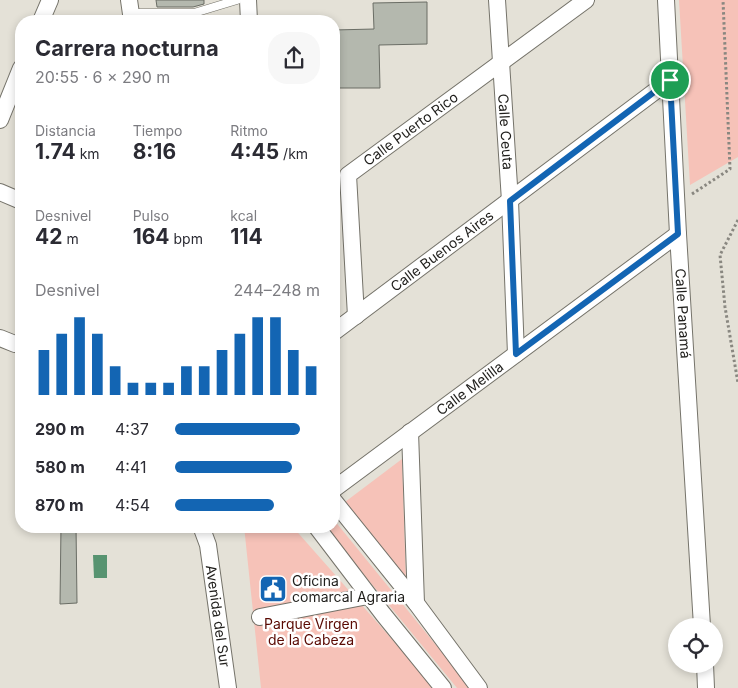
<!DOCTYPE html>
<html lang="es">
<meta charset="utf-8">
<style>
:root{--surface:#fff;--page:#f7f7f7;--text:#2b2b33;--muted:#7c7c81;--accent:#1365b3}
body{margin:0;font-family:Inter,sans-serif;background:var(--page);color:var(--text);height:100vh;display:flex;flex-direction:column;font-size:19px;white-space:nowrap}
*{box-sizing:border-box;margin:0}
p{font-size:16px;color:var(--muted)}
.icon{flex:none;width:28px;height:28px;fill:none;stroke:currentColor;stroke-width:2;stroke-linecap:round;stroke-linejoin:round}
.map{position:relative;flex:1;overflow:hidden}
.side{position:absolute;left:15px;top:15px;width:325px;height:518px;display:flex;flex-direction:column;background:var(--surface);border-radius:20px;box-shadow:0 2px 8px #0003}
.side>*{flex:none}
.buttons{position:absolute;left:668px;top:618px;display:grid;gap:10px}
.buttons a{display:grid;place-items:center;width:55px;height:55px;border-radius:50%;background:var(--surface);box-shadow:0 2px 8px #0003;font-size:25px}
.pin{position:absolute;display:grid;place-items:center;width:42px;height:42px;color:#fff;margin:-21px;border:2px solid #fff;border-radius:50%;box-shadow:0 1px 5px #0007}
.round{display:grid;place-items:center;flex:none;width:52px;height:52px;border-radius:20px;background:var(--page)}
.overview{display:flex;align-items:center;justify-content:space-between;height:85px;padding:0 20px}
h1{font-size:22px;font-weight:700;line-height:38px}
.stats{display:grid;grid-template-columns:repeat(3,1fr);gap:8px;height:85px;padding:5px 20px}
.stats div{display:grid;align-content:center}
.stats b{font-size:21px;font-weight:700}
.stats small{font-size:14px;font-weight:400}
.stats p{font-size:14px}
.chart{height:140px;padding:10px 20px}
.chart p{display:flex;justify-content:space-between}
.chart svg{width:100%;height:90px;margin-top:5px;stroke:var(--accent);stroke-width:6}
ul{padding:0 20px;list-style:none;font-size:16px}
li{display:grid;grid-template-columns:80px 60px 1fr;align-items:center;height:38px}
li i{height:12px;border-radius:6px;background:var(--accent)}
.map>svg:first-child{display:block}
.green{fill:#f6c2b8}
.water{fill:#579370}
.building{fill:#b4b8ae;stroke:#6a6d65}
.lines{fill:none;stroke-linecap:round;stroke-linejoin:round}
.lane-casing{stroke:#75736a;stroke-width:9}
.street-casing{stroke:#75736a;stroke-width:18}
.path{stroke:#898780;stroke-width:3;stroke-dasharray:2.5 2.5;stroke-linecap:butt}
.lane{stroke:#fff;stroke-width:8}
.street{stroke:#fff;stroke-width:16}
.route-casing{stroke:#fff;stroke-width:10}
.route{stroke:#1365b3;stroke-width:6}
.labels{text-anchor:middle;stroke-width:5;stroke-linejoin:round;paint-order:stroke}
.street-label{font-size:14px;fill:#1f1e1b;stroke:#fff}
.poi-label{font-size:14px;fill:#1f1e1b;stroke:#fff;text-anchor:start}
.park-label{font-size:14px;fill:#5a0a03;stroke:#fff}
</style>
<div class="map">
<svg width="738" height="688" viewBox="0 0 738 688">
<rect width="100%" height="100%" fill="#e4e1d7"/>
<path class="green" d="M679 0H738V157L690 185Z
M402 459 406 581 345 502Z
M334 520 471 688H457L324 526H334Z
M244 526H292L435 688H261Z"/>
<path class="water" d="M93 555H107V578H94Z"/>
<path class="building" d="M156 0H204V4L193 7H157Z
M427 2V44L379 45 380 88H334V30L374 29 373 3Z
M61 526H76L77 603 60 604Z"/>
<g class="lines">
<g class="lane-casing">
<path id="lane" d="M131 13H194
M195 21 194 13 237 0"/>
</g>
<g class="street-casing">
<g id="street">
<path d="M129 0 132 21"/>
<path d="M248 0 249 21"/>
<path id="s1" d="M497 0 510 201 516 354"/>
<path id="s2" d="M666 0 678 234 702 626"/>
<path d="M41 21 50 0"/>
<path d="M0 120 21 68"/>
<path d="M0 192 21 201"/>
<path id="s3" d="M356 316 348 175 586 0"/>
<path id="s4" d="M334 332 670 80"/>
<path d="M0 338 15 344"/>
<path d="M410 432 416 603"/>
<path id="s5" d="M334 489 678 234"/>
<path d="M334 501 416 603 479 688"/>
<path id="s6" d="M201 526 208 545 228 688"/>
<path d="M316 526 383 614 443 688"/>
<path d="M260 617 368 596"/>
<path d="M705 664 706 688"/>
</g>
</g>
<path class="path" d="M692 194 730 169 723 0
M738 220 720 255 725 307 738 383"/>
<use href="#lane" class="lane"/>
<use href="#street" class="street"/>
</g>
<g class="lines">
<g class="route-casing">
<path id="route" d="M670 80 678 234 516 354 510 201Z"/>
</g>
<use href="#route" class="route"/>
</g>
<defs>
<g id="civic-square" transform="scale(1.4375)"><rect x="-9" y="-9" width="18" height="18" rx="4" fill="#1365b3" stroke="#fff"/><path d="M-.6-6.5H3V-4.5H.6V-3L4-1V1h2V6H-6V1h2V-1L-.6-3ZM-1.2 2.5V6h2.4V2.5Z" fill="#fff"/></g>
</defs>
<g fill-rule="evenodd">
<use href="#civic-square" x="273" y="589"/>
</g>
<g class="labels">
<g class="street-label">
<text dy="5" stroke="none"><textPath href="#s3" startOffset="219">Calle Puerto Rico</textPath></text>
<text dy="5" stroke="none"><textPath href="#s1" startOffset="132">Calle Ceuta</textPath></text>
<text dy="5" stroke="none"><textPath href="#s4" startOffset="135">Calle Buenos Aires</textPath></text>
<text dy="5" stroke="none"><textPath href="#s2" startOffset="314">Calle Panamá</textPath></text>
<text dy="5" stroke="none"><textPath href="#s5" startOffset="169">Calle Melilla</textPath></text>
<text dy="5" stroke="none"><textPath href="#s6" startOffset="92">Avenida del Sur</textPath></text>
</g>
<g class="poi-label">
<text x="292" y="586">Oficina<tspan x="292" dy="16">comarcal Agraria</tspan></text>
</g>
<g class="park-label">
<text x="311" y="629">Parque Virgen<tspan x="311" dy="16">de la Cabeza</tspan></text>
</g>
</g>
</svg>
<div class="buttons">
<a><svg class="icon" aria-label="locate" viewBox="0 0 24 24"><circle cx="12" cy="12" r="6"/><path d="M12 2v4M12 18v4M2 12h4M18 12h4"/></svg></a>
</div>
<div class="pin" style="left:670px;top:80px;background:#1e9e55"><svg class="icon" aria-label="arrive" viewBox="0 0 24 24"><path d="M6 21V4h12l-3 4 3 4H6"/></svg></div>
<section class="side">
<div class="overview"><div><h1>Carrera nocturna</h1><p>20:55 · 6 × 290 m</p></div><a class="round"><svg class="icon" aria-label="share" viewBox="0 0 24 24"><path d="M12 15V3M7 8l5-5 5 5M5 13v7h14v-7"/></svg></a></div>
<div class="stats">
<div><p>Distancia</p><b>1.74<small> km</small></b></div>
<div><p>Tiempo</p><b>8:16</b></div>
<div><p>Ritmo</p><b>4:45<small> /km</small></b></div>
</div>
<div class="stats">
<div><p>Desnivel</p><b>42<small> m</small></b></div>
<div><p>Pulso</p><b>164<small> bpm</small></b></div>
<div><p>kcal</p><b>114</b></div>
</div>
<div class="chart"><p><span>Desnivel</span>244–248 m</p>
<svg viewBox="0 0 160 44" preserveAspectRatio="none"><path d="M5 44V22M15 44V14M25 44V6M35 44V14M45 44V30M55 44V38M65 44V38M75 44V38M85 44V30M95 44V30M105 44V22M115 44V14M125 44V6M135 44V6M145 44V22M155 44V30"/></svg>
</div>
<ul>
<li><b>290 m</b>4:37<i style="width:86%"></i></li>
<li><b>580 m</b>4:41<i style="width:81%"></i></li>
<li><b>870 m</b>4:54<i style="width:68%"></i></li>
</ul>
</section>
</div>
